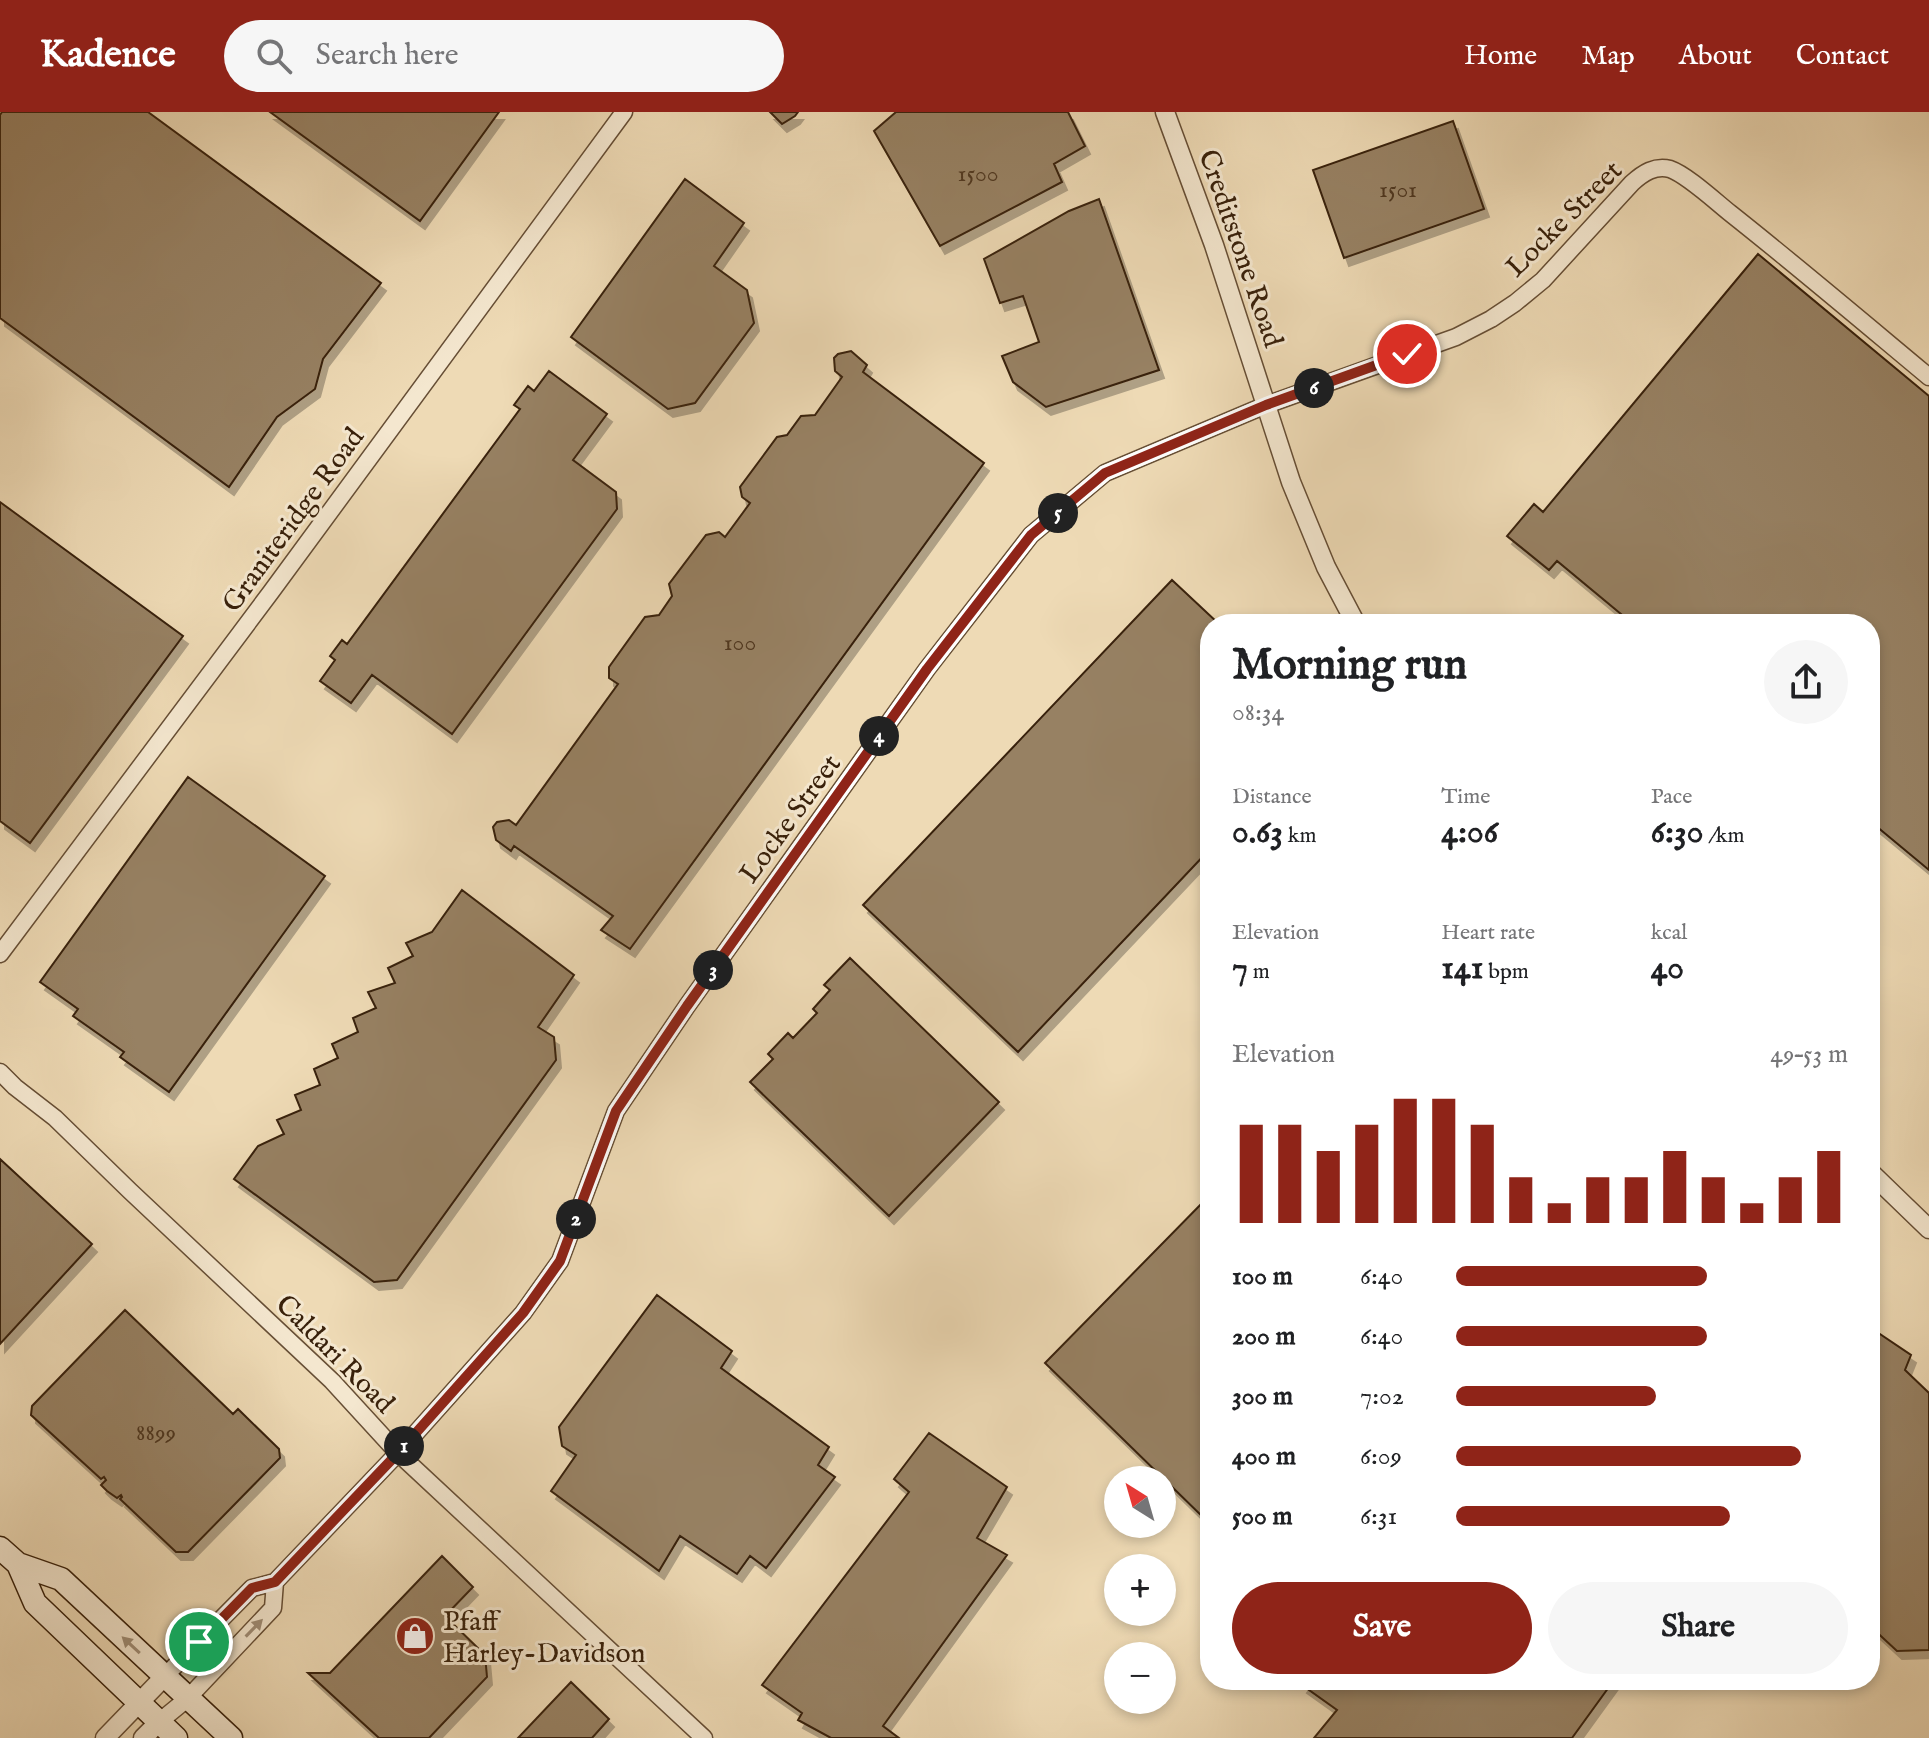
<!DOCTYPE html>
<meta charset="utf-8">
<style>
:root{--surface:#fff;--page:#f6f6f6;--text:#202124;--muted:#757577;--accent:#8f2418}
body{margin:0;font-family:"IM FELL English",serif;background:var(--page);color:var(--text);height:100vh;display:flex;flex-direction:column;font-size:30px;white-space:nowrap}
*{box-sizing:border-box;margin:0}
p{font-size:26px;color:var(--muted)}
.icon{flex:none;width:44px;height:44px;fill:none;stroke:currentColor;stroke-width:2;stroke-linecap:round;stroke-linejoin:round}
.map{position:relative;flex:1;overflow:hidden}
.side{position:absolute;left:1200px;top:502px;width:680px;height:1076px;display:flex;flex-direction:column;background:var(--surface);border-radius:32px;box-shadow:0 4px 12px #0003}
.side>*{flex:none}
.needle{width:52px;rotate:323deg}
.buttons{position:absolute;left:1104px;top:1354px;display:grid;gap:16px}
.buttons a{display:grid;place-items:center;width:72px;height:72px;border-radius:50%;background:var(--surface);box-shadow:0 4px 12px #0003;font-size:40px}
.pin{position:absolute;display:grid;place-items:center;width:68px;height:68px;color:#fff;margin:-34px;border:4px solid #fff;border-radius:50%;box-shadow:0 2px 8px #0007}
.km{position:absolute;width:40px;height:40px;margin:-20px;border-radius:50%;background:#222;color:#fff;font-size:22px;line-height:40px;text-align:center}
.round{display:grid;place-items:center;flex:none;width:84px;height:84px;border-radius:42px;background:var(--page)}
.summary{display:flex;align-items:center;justify-content:space-between;height:136px;padding:0 32px}
h1{font-size:44px;font-weight:800;line-height:60px}
.metrics{display:grid;grid-template-columns:repeat(3,1fr);gap:12px;height:136px;padding:8px 32px}
.metrics div{display:grid;align-content:center}
.metrics b{font-size:34px;font-weight:800}
.metrics small{font-size:22px;font-weight:400}
.metrics p{font-size:22px}
.chart{height:224px;padding:16px 32px}
.chart p{display:flex;justify-content:space-between}
.chart svg{width:100%;height:144px;margin-top:8px;stroke:var(--accent);stroke-width:6}
.cta{display:flex;gap:16px;margin-top:auto;padding:16px 32px}
.cta a{flex:1;height:92px;border-radius:48px;background:var(--accent);color:#fff;font-size:32px;font-weight:800;line-height:92px;text-align:center}
.cta a+a{background:var(--page);color:var(--text)}
ul{padding:0 32px;list-style:none;font-size:26px}
li{display:grid;grid-template-columns:128px 96px 1fr;align-items:center;height:60px}
li i{height:20px;border-radius:10px;background:var(--accent)}
header{display:flex;align-items:center;gap:48px;box-sizing:border-box;height:112px;padding:0 40px;background:var(--accent);color:#fff}
header strong{font-size:38px}
nav{display:flex;gap:44px;margin-inline-start:auto;font-size:28px}
.search{width:560px;height:72px;background:var(--page);display:flex;align-items:center;gap:20px;box-sizing:border-box;padding:0 28px;border-radius:44px;color:var(--muted);font-size:30px}
.map>svg:first-child{display:block}
.building{fill:#978163;stroke:#38200a;stroke-width:2;filter:url(#shadow)}
.lines{fill:none;stroke-linecap:round;stroke-linejoin:round}
.minor-casing{stroke:#664e35;stroke-width:19}
.tertiary-casing{stroke:#664e35;stroke-width:21}
.secondary-casing{stroke:#38200a;stroke-width:25}
.minor{stroke:#f4e7cf;stroke-width:16}
.tertiary{stroke:#f4e7cf;stroke-width:18}
.secondary{stroke:#f4e7cf;stroke-width:22}
.oneway{fill:#9f8d76}
.route-casing{stroke:#fff;stroke-width:16}
.route{stroke:#8f2418;stroke-width:10}
.labels{text-anchor:middle;stroke-width:6;stroke-linejoin:round;paint-order:stroke}
.number-label{font-size:24px;fill:#503820}
.street-label{font-size:28px;fill:#38200a;stroke:#f4e7cf}
.poi-label{font-size:28px;fill:#38200a;stroke:#f4e7cf;text-anchor:start}
</style>
<header>
<strong>Kadence</strong>
<div class="search"><svg class="icon" aria-label="search" viewBox="0 0 24 24"><circle cx="10" cy="10" r="6"/><path d="M15 15l6 6"/></svg>Search here</div>
<nav><a>Home</a><a>Map</a><a>About</a><a>Contact</a></nav>
</header>
<div class="map">
<svg width="1929" height="1626" viewBox="0 0 1929 1626">
<defs>
<filter id="shadow"><feDropShadow dx="5" dy="8" stdDeviation="0" flood-color="#0004"/></filter>
</defs>
<rect width="100%" height="100%" fill="#eedab5"/>
<filter id="stains"><feTurbulence type="fractalNoise" baseFrequency=".0025" numOctaves="4"/><feColorMatrix values="0 0 0 0 .2 0 0 0 0 .09 0 0 0 0 .02 0 0 0 .5 -.17"/></filter>
<radialGradient id="worn" r=".72"><stop offset=".6" stop-color="#630" stop-opacity="0"/><stop offset="1" stop-color="#630" stop-opacity=".3"/></radialGradient>
<path class="building" d="M2 0H148L381 171 323 247 315 277 277 305 229 375 0 206V3Z
M270 0H499L420 109Z
M770 0H798L795 4 782 12Z
M896 0H1068L1085 34 1054 52 1062 70 940 134 874 19Z
M1453 9 1484 97 1344 146 1313 58Z
M685 67 744 111 714 154 747 178 754 211 695 291 668 297 571 225Z
M1099 87 1159 258 1046 295 1013 270 1002 244 1039 230 1023 184 1000 191 984 147 1069 99Z
M1758 142 1929 284V758L1870 709V512H1633L1557 449 1549 458 1507 424 1534 392 1543 400Z
M851 239 867 253 863 260 984 351 630 837 601 818 613 804 514 734 511 739 496 728 493 715 497 710 509 708 516 713 618 572 609 566V555L645 505 659 503 672 484 669 472 706 423 719 420 725 425 750 391 742 385 740 375 777 325 787 323 801 304 815 303 842 265 835 259 834 246 838 242Z
M549 259 607 302 573 348 616 380 617 397 452 622 372 563 351 591 320 569 335 548 330 544 342 528 347 532 520 297 514 293 528 274 534 279Z
M0 390 183 524 30 731 0 709Z
M1172 468 1219 512H1210V737L1018 940 863 793Z
M188 665 325 764 169 980 120 945 124 940 73 904 78 897 40 870Z
M462 778 574 863 538 915 554 925 556 948 397 1168 374 1170 234 1067 258 1034 284 1022 277 1008 301 998 295 983 320 973 314 957 338 946 332 932 358 920 353 906 376 896 368 880 395 871 388 856 413 844 406 831 432 820Z
M850 846 999 990 889 1104 750 970 773 947 768 942 788 921 793 926 817 901 813 897 830 878 824 873Z
M0 1047 92 1132 0 1232Z
M1210 1083V1412L1045 1251Z
M657 1183 732 1239 721 1256 829 1335 818 1353 835 1365 766 1456 750 1444 737 1462 680 1424 659 1459 551 1379 576 1343 562 1334 559 1315Z
M125 1198 233 1302 238 1297 279 1337 280 1346 188 1440H176L120 1387 122 1385 121 1383 117 1386 107 1379 101 1373 106 1368 104 1365 101 1367 31 1303 32 1294Z
M1870 1203 1871 1216 1911 1243 1905 1258 1929 1281V1538L1897 1539 1870 1514Z
M929 1321 1007 1375 977 1426 1007 1443 883 1614 899 1626H831L798 1608 802 1601 762 1573 909 1380 894 1367Z
M442 1444 473 1475 445 1504 485 1543 487 1565 429 1626H379L308 1561H330Z
M1306 1568H1614L1572 1626H1314L1337 1598 1302 1573Z
M571 1570 609 1607 592 1626H518Z"/>
<g class="lines">
<g class="minor-casing">
<path id="minor" d="M0 842 271 480 624 0
M0 960 15 975 55 1006 130 1079 332 1269 398 1341 704 1626
M164 1565 252 1476 275 1470 398 1341 523 1201 560 1149 616 999 687 894 927 557 1031 423 1105 361 1266 293 1456 225 1491 207 1515 191 1543 168 1632 71C1643 61 1655 53 1670 57 1687 63 1715 89 1730 101 1797 154 1863 210 1929 265
M159 1610 187 1587 273 1496 275 1470"/>
</g>
<g class="tertiary-casing">
<path id="tertiary" d="M1165 0 1214 133 1291 370 1326 455 1356 512
M1870 1060 1929 1117
M105 1626 164 1565
M143 1626 159 1610"/>
</g>
<g class="secondary-casing">
<path id="secondary" d="M0 1436 18 1452 35 1491 176 1626
M18 1452 61 1467 231 1626"/>
</g>
<use href="#minor" class="minor"/>
<use href="#tertiary" class="tertiary"/>
<use href="#secondary" class="secondary"/>
</g>
<defs><path id="oneway-solid" d="M-6-.8H1V-3.2L6.5 0L1 3.2V.8H-6Z" transform="scale(2)"/></defs>
<g class="oneway">
<use href="#oneway-solid" transform="translate(254 1516) rotate(-46)"/>
<use href="#oneway-solid" transform="translate(131 1533) rotate(-137)"/>
</g>
<g class="lines">
<g class="route-casing">
<path id="route" d="M199 1530 252 1476 275 1470 398 1341 523 1201 560 1149 616 999 687 894 927 557 1031 423 1105 361 1266 293 1407 242"/>
</g>
<use href="#route" class="route"/>
</g>
<defs>
<g id="shop-disc" transform="scale(2)"><circle r="9.5" fill="#8f2418" stroke="#f4e7cf"/><path d="M-5-2.5h2.3a2.7 3.5 0 0 1 5.4 0H5L5.5 6h-11ZM-1.5-2.5h3a1.5 2.3 0 0 0-3 0Z" fill="#fff"/></g>
</defs>
<g fill-rule="evenodd">
<use href="#shop-disc" x="415" y="1524"/>
</g>
<g class="labels">
<g class="number-label">
<text x="978" y="69">1500</text>
<text x="1398" y="85">1501</text>
<text x="740" y="538">100</text>
<text x="156" y="1328">8899</text>
</g>
<g class="street-label">
<text transform="translate(1563 106) rotate(-45)" y="10">Locke Street</text>
<text transform="translate(1242 136) rotate(71)" y="10">Creditstone Road</text>
<text transform="translate(292 407) rotate(-54)" y="10">Graniteridge Road</text>
<text transform="translate(789 706) rotate(-54)" y="10">Locke Street</text>
<text transform="translate(336 1241) rotate(45)" y="10">Caldari Road</text>
</g>
<g class="poi-label">
<text x="443" y="1518">Pfaff<tspan x="443" dy="32">Harley-Davidson</tspan></text>
</g>
</g>
<rect width="100%" height="100%" filter="url(#stains)"/>
<rect width="100%" height="100%" fill="url(#worn)"/>
</svg>
<div class="buttons">
<a><svg class="needle" viewBox="-14 -14 28 28"><path d="M0-13l5 13h-10z" fill="#e53935"/><path d="M0 13l5-13h-10z" fill="#757577"/></svg></a>
<a>+</a>
<a>−</a>
</div>
<div class="pin" style="left:199px;top:1530px;background:#1e9e55"><svg class="icon" aria-label="arrive" viewBox="0 0 24 24"><path d="M6 21V4h12l-3 4 3 4H6"/></svg></div>
<div class="pin" style="left:1407px;top:242px;background:#d93025"><svg class="icon" aria-label="check" viewBox="0 0 24 24"><path d="M5 12l5 5 9-10"/></svg></div>
<b class="km" style="left:404px;top:1334px">1</b>
<b class="km" style="left:576px;top:1107px">2</b>
<b class="km" style="left:713px;top:858px">3</b>
<b class="km" style="left:879px;top:624px">4</b>
<b class="km" style="left:1058px;top:401px">5</b>
<b class="km" style="left:1314px;top:276px">6</b>
<section class="side">
<div class="summary"><div><h1>Morning run</h1><p>08:34</p></div><a class="round"><svg class="icon" aria-label="share" viewBox="0 0 24 24"><path d="M12 15V3M7 8l5-5 5 5M5 13v7h14v-7"/></svg></a></div>
<div class="metrics">
<div><p>Distance</p><b>0.63<small> km</small></b></div>
<div><p>Time</p><b>4:06</b></div>
<div><p>Pace</p><b>6:30<small> /km</small></b></div>
</div>
<div class="metrics">
<div><p>Elevation</p><b>7<small> m</small></b></div>
<div><p>Heart rate</p><b>141<small> bpm</small></b></div>
<div><p>kcal</p><b>40</b></div>
</div>
<div class="chart"><p><span>Elevation</span>49–53 m</p>
<svg viewBox="0 0 160 44" preserveAspectRatio="none"><path d="M5 44V14M15 44V14M25 44V22M35 44V14M45 44V6M55 44V6M65 44V14M75 44V30M85 44V38M95 44V30M105 44V30M115 44V22M125 44V30M135 44V38M145 44V30M155 44V22"/></svg>
</div>
<ul>
<li><b>100 m</b>6:40<i style="width:64%"></i></li>
<li><b>200 m</b>6:40<i style="width:64%"></i></li>
<li><b>300 m</b>7:02<i style="width:51%"></i></li>
<li><b>400 m</b>6:09<i style="width:88%"></i></li>
<li><b>500 m</b>6:31<i style="width:70%"></i></li>
</ul>
<div class="cta"><a>Save</a><a>Share</a></div>
</section>
</div>
